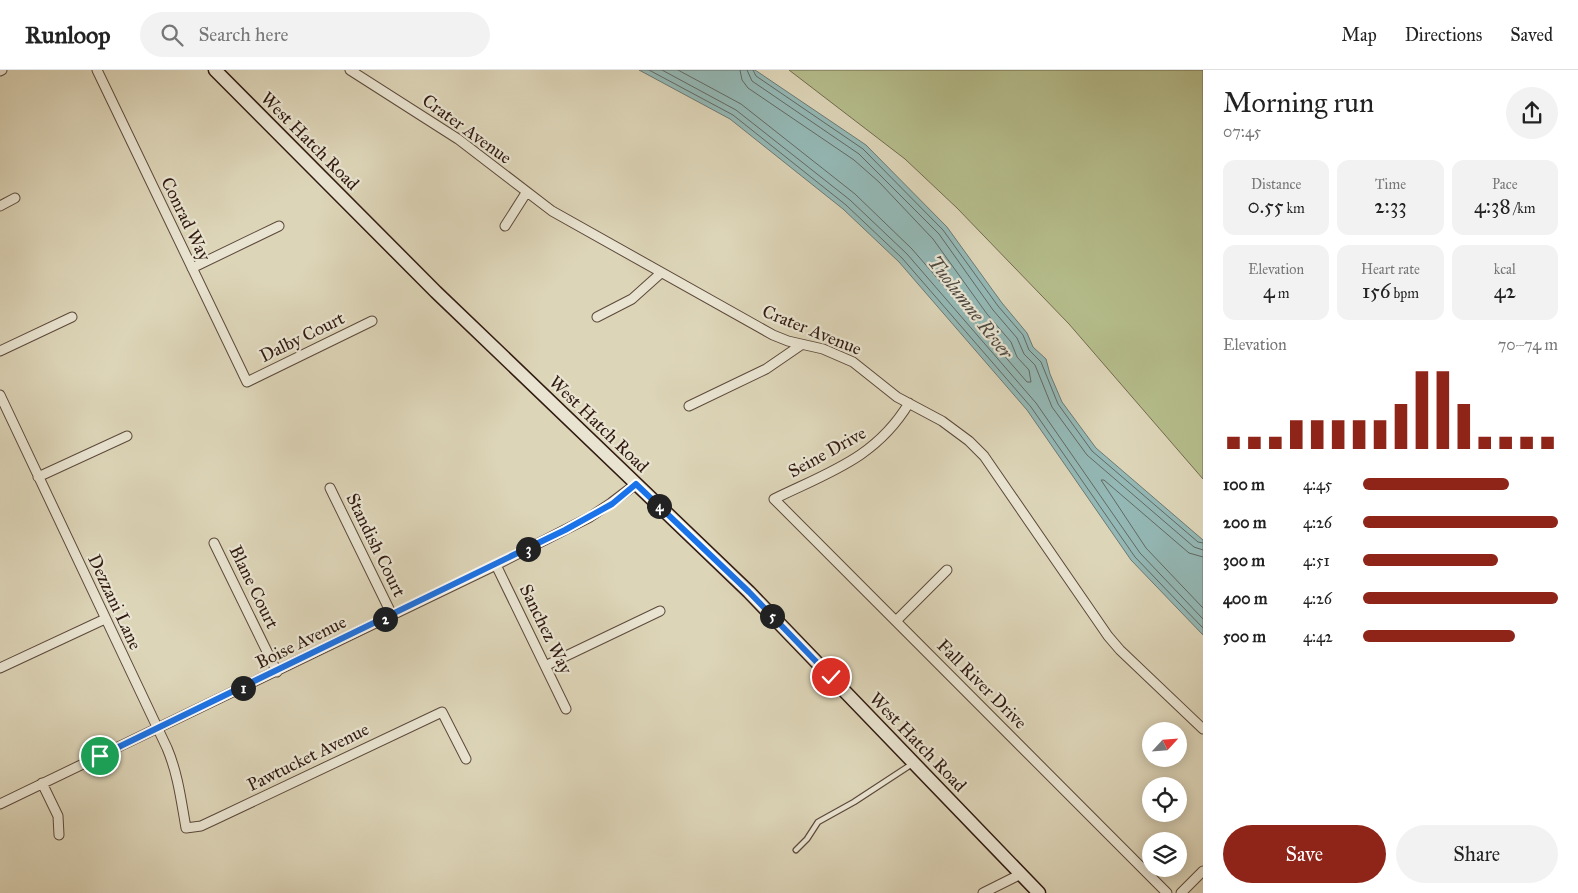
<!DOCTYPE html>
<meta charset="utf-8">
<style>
:root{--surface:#fff;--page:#f2f2f2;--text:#222;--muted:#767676;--line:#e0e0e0;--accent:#8f2418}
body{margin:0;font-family:"IM FELL Great Primer",serif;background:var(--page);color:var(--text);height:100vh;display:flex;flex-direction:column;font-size:19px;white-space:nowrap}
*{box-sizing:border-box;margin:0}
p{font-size:16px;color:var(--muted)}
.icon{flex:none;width:28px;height:28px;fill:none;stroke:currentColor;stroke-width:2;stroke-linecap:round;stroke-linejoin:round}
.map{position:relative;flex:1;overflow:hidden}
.sheet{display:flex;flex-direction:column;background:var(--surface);width:375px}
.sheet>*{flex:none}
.needle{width:32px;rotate:64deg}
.controls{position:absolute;left:1142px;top:652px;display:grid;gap:10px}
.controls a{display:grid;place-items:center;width:45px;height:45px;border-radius:50%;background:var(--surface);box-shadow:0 2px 12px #0003;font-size:25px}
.pin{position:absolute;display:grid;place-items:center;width:42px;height:42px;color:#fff;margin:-21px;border:2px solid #fff;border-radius:50%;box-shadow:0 1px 5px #0007}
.km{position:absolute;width:25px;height:25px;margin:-12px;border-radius:50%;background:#222;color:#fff;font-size:14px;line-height:25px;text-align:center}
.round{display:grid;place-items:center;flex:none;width:52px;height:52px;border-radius:26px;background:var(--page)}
.head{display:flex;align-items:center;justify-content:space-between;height:85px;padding:0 20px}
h1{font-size:28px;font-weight:600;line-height:38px}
.stats{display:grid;grid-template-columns:repeat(3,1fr);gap:8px;height:85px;padding:5px 20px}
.stats div{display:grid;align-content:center;border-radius:12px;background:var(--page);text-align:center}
.stats b{font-size:21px;font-weight:600}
.stats small{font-size:14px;font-weight:400}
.stats p{font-size:14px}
.chart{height:140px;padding:10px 20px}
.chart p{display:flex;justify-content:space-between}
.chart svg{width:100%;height:90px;margin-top:5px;stroke:var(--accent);stroke-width:6}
.cta{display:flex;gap:10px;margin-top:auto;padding:10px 20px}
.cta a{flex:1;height:58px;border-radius:30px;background:var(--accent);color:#fff;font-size:20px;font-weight:600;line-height:58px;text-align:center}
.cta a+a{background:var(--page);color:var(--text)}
ul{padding:0 20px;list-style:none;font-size:16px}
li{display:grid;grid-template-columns:80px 60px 1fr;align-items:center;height:38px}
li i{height:12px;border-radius:6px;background:var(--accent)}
header{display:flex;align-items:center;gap:30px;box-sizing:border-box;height:70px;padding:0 25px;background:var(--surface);border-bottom:1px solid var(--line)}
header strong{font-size:24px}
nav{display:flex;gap:28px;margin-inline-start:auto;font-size:18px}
.search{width:350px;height:45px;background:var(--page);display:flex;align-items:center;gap:12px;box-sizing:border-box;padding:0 18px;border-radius:28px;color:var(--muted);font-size:19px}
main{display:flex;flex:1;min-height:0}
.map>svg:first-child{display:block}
.grass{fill:#b5bc8b;stroke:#736b4e}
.water{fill:#94b8b5;stroke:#6c7973}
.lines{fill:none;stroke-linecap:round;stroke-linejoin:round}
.shore{stroke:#626963;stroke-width:1}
.service-casing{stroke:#5c493b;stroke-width:7}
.minor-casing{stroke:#5c493b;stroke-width:11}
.secondary-casing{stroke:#311a11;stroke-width:15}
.service{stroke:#e9e4d1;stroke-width:4.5}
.minor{stroke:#e9e4d1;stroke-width:9}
.secondary{stroke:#e9e4d1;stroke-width:12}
.route-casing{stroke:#fff;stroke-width:10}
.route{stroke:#1a73e8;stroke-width:6}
.labels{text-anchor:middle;stroke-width:4.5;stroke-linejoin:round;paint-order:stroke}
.street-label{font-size:18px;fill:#311a11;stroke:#e9e4d1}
.water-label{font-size:19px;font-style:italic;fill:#4f4942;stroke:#e9e4d1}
</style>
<header>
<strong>Runloop</strong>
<div class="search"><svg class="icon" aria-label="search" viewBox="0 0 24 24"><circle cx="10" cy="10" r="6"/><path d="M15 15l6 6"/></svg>Search here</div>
<nav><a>Map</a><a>Directions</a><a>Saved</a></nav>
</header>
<main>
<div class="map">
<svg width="1203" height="823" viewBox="0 0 1203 823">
<rect width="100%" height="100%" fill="#ddd5b8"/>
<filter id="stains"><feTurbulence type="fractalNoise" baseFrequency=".004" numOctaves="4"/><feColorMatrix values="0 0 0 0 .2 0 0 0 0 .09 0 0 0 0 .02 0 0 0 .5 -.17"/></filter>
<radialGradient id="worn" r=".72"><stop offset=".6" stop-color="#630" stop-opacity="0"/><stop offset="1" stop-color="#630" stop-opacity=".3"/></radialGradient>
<path class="grass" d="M789 0H1203V409L1069 254 957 138 905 89Z"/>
<path class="water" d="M639 0H755L866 75 947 157 1002 233 1027 263 1033 277 1046 289 1050 304 1062 332 1096 378 1203 470V565L1131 490 1027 340 899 192 843 139 730 49Z"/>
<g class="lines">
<path class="shore" d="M649 0 733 45 846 135 902 188 1031 337 1135 487 1203 558
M662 0 736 40 850 130 907 184 1036 333 1140 483 1203 549
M678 0 741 34 855 124 912 179 1027 312H1031L1029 300 1017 287 1011 272 987 244 933 169 879 112 854 90 748 18 742 10 740 0
M747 0 752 11 859 84 939 164 993 240 1017 268 1024 284 1035 295 1052 337 1087 385 1194 477 1203 480
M753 0 756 6 863 79 943 160 998 236 1023 265 1029 280 1041 292 1058 334 1092 381 1198 472 1203 473
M1203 487 1189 483 1104 410H1101L1146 478 1203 538"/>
<g class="service-casing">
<path id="service" d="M796 780 807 769 818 752 854 732 912 694"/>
</g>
<g class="minor-casing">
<path id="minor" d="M97 0 247 312 372 251
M350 0 458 69 552 141 773 265 788 271 823 279 853 292 897 327 942 351 969 371 984 386 1108 566 1120 580 1203 659
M0 1 2 0
M0 136 15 128
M505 156 526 123
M192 198 279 156
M597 247 632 229 661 203
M0 281 72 247
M0 325 167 678C178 704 181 730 186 758L201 756 216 749 442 642 466 689
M909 333C876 388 829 402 774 429L1167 823
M689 336 766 299 801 275
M38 407 127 366
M330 418 392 545
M214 473 277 602
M496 495 566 639
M896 551 947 500
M545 596 660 541
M0 598 105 549
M42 713 58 746 59 765
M0 734 496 495 590 447 611 433 636 414
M983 823 1021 804
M1181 823 1203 801"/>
</g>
<g class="secondary-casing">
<path id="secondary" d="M215 0 436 222 749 522 1039 823"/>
</g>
<use href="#service" class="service"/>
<use href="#minor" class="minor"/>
<use href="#secondary" class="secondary"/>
</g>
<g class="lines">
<g class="route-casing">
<path id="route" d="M100 686 565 460 612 434 636 414 749 522 831 607"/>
</g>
<use href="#route" class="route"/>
</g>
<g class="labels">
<g class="street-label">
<text transform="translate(467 59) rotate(36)" y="6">Crater Avenue</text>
<text transform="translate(310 71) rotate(45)" y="6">West Hatch Road</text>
<text transform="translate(186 149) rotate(64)" y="6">Conrad Way</text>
<text transform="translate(812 260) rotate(22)" y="6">Crater Avenue</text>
<text transform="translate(302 267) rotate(-26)" y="6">Dalby Court</text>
<text transform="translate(599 354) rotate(44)" y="6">West Hatch Road</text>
<text transform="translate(827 382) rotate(-29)" y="6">Seine Drive</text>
<text transform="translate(376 475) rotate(64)" y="6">Standish Court</text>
<text transform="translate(254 517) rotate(64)" y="6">Blane Court</text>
<text transform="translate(115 532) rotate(65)" y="6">Dezzani Lane</text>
<text transform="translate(546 559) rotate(64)" y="6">Sanchez Way</text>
<text transform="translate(301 572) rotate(-26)" y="6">Boise Avenue</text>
<text transform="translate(982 614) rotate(45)" y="6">Fall River Drive</text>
<text transform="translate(918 672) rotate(46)" y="6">West Hatch Road</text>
<text transform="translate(308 687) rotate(-26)" y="6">Pawtucket Avenue</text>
</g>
<g class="water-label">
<text transform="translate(971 237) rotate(52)" y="7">Tuolumne River</text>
</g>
</g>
<rect width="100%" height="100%" filter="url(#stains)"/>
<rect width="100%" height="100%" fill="url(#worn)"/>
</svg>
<div class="controls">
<a><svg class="needle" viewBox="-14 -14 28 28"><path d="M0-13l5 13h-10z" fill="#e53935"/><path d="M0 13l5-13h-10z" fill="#767676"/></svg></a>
<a><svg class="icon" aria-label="locate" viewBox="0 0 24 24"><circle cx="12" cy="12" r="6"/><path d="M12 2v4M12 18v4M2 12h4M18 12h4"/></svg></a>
<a><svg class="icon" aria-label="layers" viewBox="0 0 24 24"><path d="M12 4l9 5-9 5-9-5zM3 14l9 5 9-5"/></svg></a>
</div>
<div class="pin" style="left:100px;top:686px;background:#1e9e55"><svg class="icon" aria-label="arrive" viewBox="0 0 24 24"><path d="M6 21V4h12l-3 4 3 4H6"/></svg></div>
<div class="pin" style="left:831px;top:607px;background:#d93025"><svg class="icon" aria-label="check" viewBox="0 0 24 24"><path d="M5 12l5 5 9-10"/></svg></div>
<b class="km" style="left:243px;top:618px">1</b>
<b class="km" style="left:385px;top:549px">2</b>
<b class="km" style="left:528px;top:479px">3</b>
<b class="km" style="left:659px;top:436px">4</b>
<b class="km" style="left:772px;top:546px">5</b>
</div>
<section class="sheet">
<div class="head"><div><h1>Morning run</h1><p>07:45</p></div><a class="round"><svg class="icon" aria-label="share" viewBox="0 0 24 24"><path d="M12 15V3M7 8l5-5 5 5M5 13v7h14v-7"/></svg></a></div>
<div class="stats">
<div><p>Distance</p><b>0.55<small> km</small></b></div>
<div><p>Time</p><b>2:33</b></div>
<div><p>Pace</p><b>4:38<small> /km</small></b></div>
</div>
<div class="stats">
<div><p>Elevation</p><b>4<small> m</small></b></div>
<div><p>Heart rate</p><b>156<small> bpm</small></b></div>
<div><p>kcal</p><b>42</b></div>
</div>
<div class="chart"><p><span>Elevation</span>70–74 m</p>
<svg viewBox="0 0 160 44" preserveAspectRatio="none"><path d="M5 44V38M15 44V38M25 44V38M35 44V30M45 44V30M55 44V30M65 44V30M75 44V30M85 44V22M95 44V6M105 44V6M115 44V22M125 44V38M135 44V38M145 44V38M155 44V38"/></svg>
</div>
<ul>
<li><b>100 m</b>4:45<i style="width:75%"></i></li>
<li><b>200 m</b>4:26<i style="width:100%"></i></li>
<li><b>300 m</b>4:51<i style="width:69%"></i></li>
<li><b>400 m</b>4:26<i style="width:100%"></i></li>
<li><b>500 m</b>4:42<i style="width:78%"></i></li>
</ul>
<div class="cta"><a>Save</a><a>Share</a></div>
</section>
</main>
